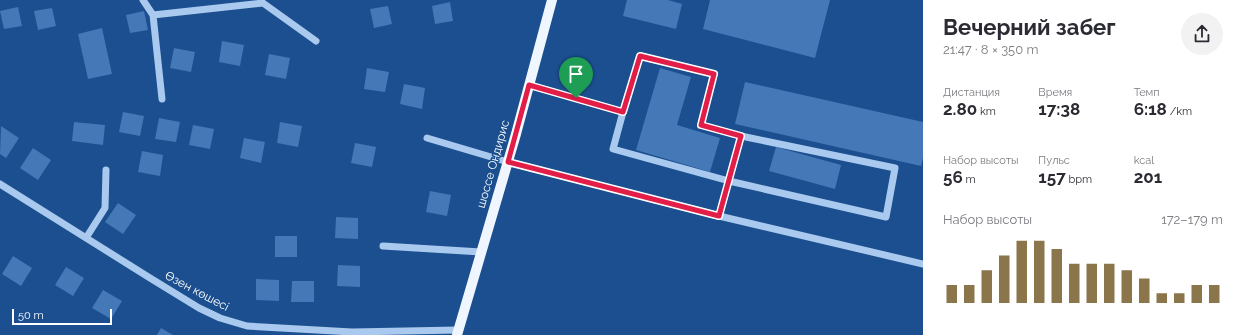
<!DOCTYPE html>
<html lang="ru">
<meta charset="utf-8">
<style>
:root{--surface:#fff;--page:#f2f2f3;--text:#2b2b33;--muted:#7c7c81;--accent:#8a764a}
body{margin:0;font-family:Raleway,sans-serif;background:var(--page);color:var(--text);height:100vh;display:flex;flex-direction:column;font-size:15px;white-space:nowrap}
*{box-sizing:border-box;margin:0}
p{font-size:13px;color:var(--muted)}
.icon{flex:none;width:22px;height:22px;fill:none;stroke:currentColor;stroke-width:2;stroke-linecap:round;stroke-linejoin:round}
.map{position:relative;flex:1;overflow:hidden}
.drawer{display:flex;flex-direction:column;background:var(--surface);width:320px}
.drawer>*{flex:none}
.scale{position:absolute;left:12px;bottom:10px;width:100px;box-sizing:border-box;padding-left:4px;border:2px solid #fff;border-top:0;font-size:11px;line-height:14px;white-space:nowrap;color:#fff;-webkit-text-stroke:3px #1b4f8f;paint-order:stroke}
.pin{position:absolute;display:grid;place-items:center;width:34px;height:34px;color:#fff;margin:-41px -17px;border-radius:50% 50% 50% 0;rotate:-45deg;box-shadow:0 0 4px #0007}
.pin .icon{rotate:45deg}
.round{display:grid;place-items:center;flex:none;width:42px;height:42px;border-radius:21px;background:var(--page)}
.summary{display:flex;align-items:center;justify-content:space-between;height:68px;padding:0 20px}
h1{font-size:22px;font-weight:700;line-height:30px}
.stats{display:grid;grid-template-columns:repeat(3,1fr);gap:6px;height:68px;padding:4px 20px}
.stats div{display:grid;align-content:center}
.stats b{font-size:17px;font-weight:700}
.stats small{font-size:11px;font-weight:400}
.stats p{font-size:11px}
.chart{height:112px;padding:8px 20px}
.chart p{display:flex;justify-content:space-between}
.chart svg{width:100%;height:72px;margin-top:4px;stroke:var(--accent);stroke-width:6}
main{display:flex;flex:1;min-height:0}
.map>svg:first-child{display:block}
.building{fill:#4478b7}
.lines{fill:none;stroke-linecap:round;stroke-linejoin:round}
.minor{stroke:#a9c9ee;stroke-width:7}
.major{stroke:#f0f6ff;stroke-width:10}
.route-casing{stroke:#fff;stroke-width:8}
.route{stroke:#e11d48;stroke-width:5}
.labels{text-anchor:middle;stroke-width:3;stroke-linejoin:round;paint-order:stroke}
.street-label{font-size:12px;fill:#fff;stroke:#1b4f8f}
</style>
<main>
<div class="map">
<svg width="923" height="335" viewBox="0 0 923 335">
<rect width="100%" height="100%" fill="#1b4f8f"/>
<path class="building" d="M627 0H668L682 4 676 29 623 16Z
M710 0H830L815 58 703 29Z
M450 2 453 21 435 24 432 6Z
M388 6 392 24 374 28 370 9Z
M18 7 22 26 4 29 0 11Z
M52 8 56 26 38 30 34 11Z
M144 11 148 30 130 33 126 15Z
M102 28 112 74 88 79 78 34Z
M222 41 244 45 240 66 219 62Z
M174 48 195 52 191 72 170 68Z
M269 54 290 58 286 79 265 75Z
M367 68 389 72 385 92 364 89Z
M660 68 691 77 677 125 720 138 710 172 636 150Z
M745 82 923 122V158L921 166 735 124Z
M404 84 425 88 422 109 400 104Z
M123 112 144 116 140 136 119 132Z
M159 118 180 122 176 142 155 139Z
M74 122 105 125 103 145 72 141Z
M280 122 302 126 298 147 277 143Z
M193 125 214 129 210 149 189 145Z
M1 126 19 138 6 158 0 154Z
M244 138 265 142 261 163 240 158Z
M355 143 376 147 372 167 351 163Z
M776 147 841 165 835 189 769 171Z
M33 148 51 160 38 180 20 168Z
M142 151 163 155 160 176 138 172Z
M430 191 451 195 447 216 426 212Z
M118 203 136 215 123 234 105 222Z
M336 217 358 218V239L335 238Z
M275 236H297V257H275Z
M13 256 32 268 21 286 2 274Z
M338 265 360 266V287L337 286Z
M66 267 84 278 73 296 55 285Z
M256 279 279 280V301L256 300Z
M292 281H314V302H291Z
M103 290 122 301 111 319 92 308Z
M161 328 173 335H157Z"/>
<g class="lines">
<path class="minor" d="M143 0 153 15 162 99
M153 15 263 3 316 41
M529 85 623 112 613 149 729 181 886 217 895 168 741 136 701 125 714 74 640 56 623 112
M427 138 508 162 719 216 923 264
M0 184 150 278 199 308 220 318 247 326 352 332 458 330
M719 216 741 136
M86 238 105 208 106 170
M383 246 481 252"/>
<path class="major" d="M457 335 516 134 552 0"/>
</g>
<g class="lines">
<g class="route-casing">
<path id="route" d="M640 56 714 74 701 125 741 136 719 216 508 162 529 85 623 112Z"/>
</g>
<use href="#route" class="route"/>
</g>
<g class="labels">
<g class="street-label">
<text transform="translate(493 164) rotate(-74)" y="4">шоссе Ондирис</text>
<text transform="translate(197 291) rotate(28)" y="4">Өзен көшесі</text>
</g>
</g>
</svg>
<div class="scale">50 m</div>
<div class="pin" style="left:576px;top:98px;background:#1e9e55"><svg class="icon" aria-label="arrive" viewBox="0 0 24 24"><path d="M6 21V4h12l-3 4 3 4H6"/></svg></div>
</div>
<section class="drawer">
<div class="summary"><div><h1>Вечерний забег</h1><p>21:47 · 8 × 350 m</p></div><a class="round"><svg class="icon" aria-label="share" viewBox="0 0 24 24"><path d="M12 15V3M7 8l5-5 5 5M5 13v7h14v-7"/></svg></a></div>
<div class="stats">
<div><p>Дистанция</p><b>2.80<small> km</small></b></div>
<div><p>Время</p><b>17:38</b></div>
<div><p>Темп</p><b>6:18<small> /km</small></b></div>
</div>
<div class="stats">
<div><p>Набор высоты</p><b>56<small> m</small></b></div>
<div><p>Пульс</p><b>157<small> bpm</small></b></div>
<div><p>kcal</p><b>201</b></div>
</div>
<div class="chart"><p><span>Набор высоты</span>172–179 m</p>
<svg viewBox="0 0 160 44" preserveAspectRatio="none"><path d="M5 44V33M15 44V33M25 44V24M35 44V15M45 44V6M55 44V6M65 44V11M75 44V20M85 44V20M95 44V20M105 44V24M115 44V29M125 44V38M135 44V38M145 44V33M155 44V33"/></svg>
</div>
</section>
</main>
